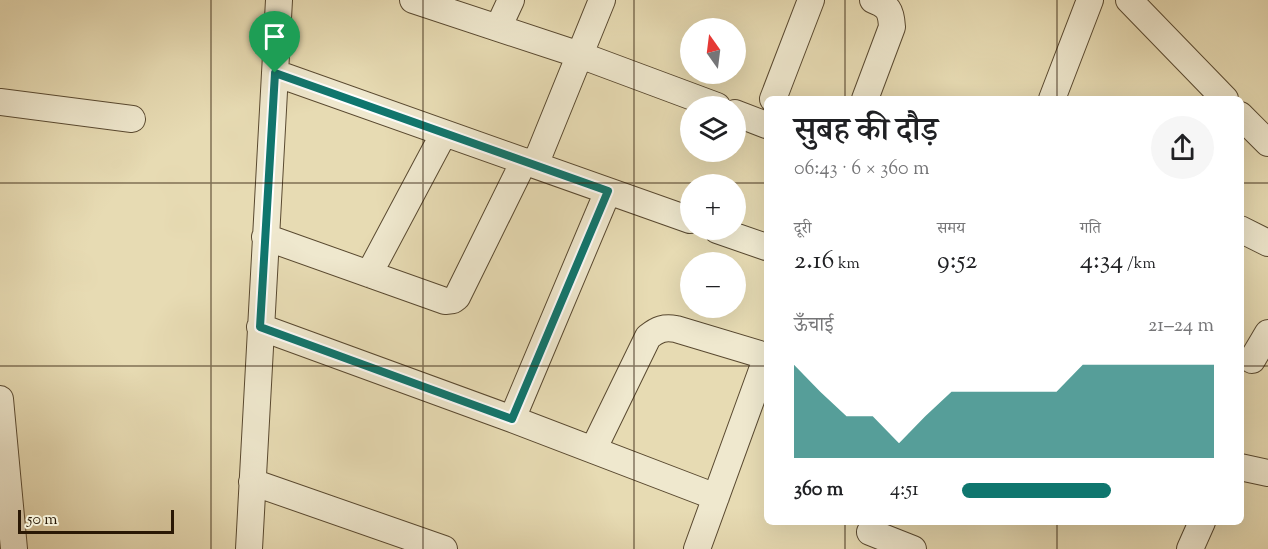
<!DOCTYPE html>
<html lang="hi">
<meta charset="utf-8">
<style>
:root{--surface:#fff;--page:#f6f6f6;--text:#202124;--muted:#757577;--accent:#0f766e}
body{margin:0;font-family:"Sorts Mill Goudy","Noto Serif Devanagari",serif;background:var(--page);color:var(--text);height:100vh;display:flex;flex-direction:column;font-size:22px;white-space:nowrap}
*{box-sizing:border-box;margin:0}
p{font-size:20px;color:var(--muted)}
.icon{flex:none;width:33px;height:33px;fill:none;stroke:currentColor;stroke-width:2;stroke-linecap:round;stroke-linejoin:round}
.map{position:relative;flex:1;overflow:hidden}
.details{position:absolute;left:764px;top:96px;width:480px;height:429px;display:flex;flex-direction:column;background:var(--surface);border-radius:9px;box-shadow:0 6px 24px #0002}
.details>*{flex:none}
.needle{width:39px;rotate:346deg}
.controls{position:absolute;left:680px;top:18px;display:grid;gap:12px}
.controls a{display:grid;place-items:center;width:66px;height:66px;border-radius:50%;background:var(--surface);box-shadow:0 6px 24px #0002;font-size:30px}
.scale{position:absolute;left:18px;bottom:15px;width:156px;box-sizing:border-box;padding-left:6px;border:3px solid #2a1805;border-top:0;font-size:16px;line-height:21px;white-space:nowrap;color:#2a1805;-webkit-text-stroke:4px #efe8ce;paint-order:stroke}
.pin{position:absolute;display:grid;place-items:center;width:51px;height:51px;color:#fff;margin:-62px -26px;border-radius:50% 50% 50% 0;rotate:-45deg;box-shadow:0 0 6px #0007}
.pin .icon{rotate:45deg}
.round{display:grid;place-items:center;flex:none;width:63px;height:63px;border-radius:32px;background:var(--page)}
.head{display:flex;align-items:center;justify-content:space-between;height:102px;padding:0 30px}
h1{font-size:33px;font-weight:600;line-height:45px}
.figures{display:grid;grid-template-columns:repeat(3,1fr);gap:9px;height:102px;padding:6px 30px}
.figures div{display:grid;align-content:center}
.figures b{font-size:26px;font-weight:600}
.figures small{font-size:16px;font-weight:400}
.figures p{font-size:16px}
.chart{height:168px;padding:12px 30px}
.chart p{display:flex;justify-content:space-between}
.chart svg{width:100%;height:108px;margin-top:6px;fill:var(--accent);opacity:.7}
ul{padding:0 30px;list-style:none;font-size:20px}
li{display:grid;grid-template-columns:96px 72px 1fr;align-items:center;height:45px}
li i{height:15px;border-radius:8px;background:var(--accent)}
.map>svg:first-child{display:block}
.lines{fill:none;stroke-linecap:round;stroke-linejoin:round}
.minor-casing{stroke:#594930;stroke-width:28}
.minor{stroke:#efe8ce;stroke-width:26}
.route-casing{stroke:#fff;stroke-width:12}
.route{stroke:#0f766e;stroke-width:8}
.grid{fill:none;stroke:#2a1805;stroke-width:1.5;stroke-opacity:0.55}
</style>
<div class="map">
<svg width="1268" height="549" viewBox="0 0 1268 549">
<rect width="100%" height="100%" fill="#e7dbb3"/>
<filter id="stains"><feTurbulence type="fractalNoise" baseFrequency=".00333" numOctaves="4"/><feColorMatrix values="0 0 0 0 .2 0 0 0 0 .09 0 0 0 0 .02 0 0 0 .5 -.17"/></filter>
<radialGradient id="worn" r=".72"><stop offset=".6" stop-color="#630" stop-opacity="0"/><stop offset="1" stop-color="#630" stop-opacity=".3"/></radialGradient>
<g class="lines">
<g class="minor-casing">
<path id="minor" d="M413 0 580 55 717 106
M1129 0 1225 99
M498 28 511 0
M275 73 690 220
M773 99 811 0
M865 99 892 27C891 10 888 6 873 0
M1052 99 1090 0
M0 102 132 119
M735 113 766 125
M1240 115 1268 143
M535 165 602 0
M1240 229 1268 243
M717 230 766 247
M265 237 445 301 453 300 457 297 524 161
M369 274 444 133
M260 327 512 419 716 497
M1252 360 1268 333
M0 399 14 549
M512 419 608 191
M593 450 648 337C658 329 664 327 676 329L766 356
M1240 467 1268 473
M252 482 444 549
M870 532 913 549
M249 549 279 0
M697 549 766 359
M1190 549 1202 522"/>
</g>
<use href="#minor" class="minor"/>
</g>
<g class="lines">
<g class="route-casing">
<path id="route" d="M275 73 608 191 512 419 260 327Z"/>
</g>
<use href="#route" class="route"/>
</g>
<path class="grid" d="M211 0V549M423 0V549M634 0V549M845 0V99M1057 0V99M0 183H766M1240 183H1268M0 366H766M1240 366H1268M845 522V549M1057 522V549"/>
<rect width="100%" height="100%" filter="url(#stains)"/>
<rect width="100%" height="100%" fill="url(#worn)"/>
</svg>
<div class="controls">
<a><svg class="needle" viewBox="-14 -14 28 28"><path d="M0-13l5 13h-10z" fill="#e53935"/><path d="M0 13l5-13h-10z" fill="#757577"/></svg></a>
<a><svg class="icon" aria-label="layers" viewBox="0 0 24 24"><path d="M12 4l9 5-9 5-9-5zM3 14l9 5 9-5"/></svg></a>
<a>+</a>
<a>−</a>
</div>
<div class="scale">50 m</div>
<div class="pin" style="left:275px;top:73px;background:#1e9e55"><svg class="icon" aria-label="arrive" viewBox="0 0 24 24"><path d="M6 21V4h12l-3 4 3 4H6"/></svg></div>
<section class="details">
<div class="head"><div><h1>सुबह की दौड़</h1><p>06:43 · 6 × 360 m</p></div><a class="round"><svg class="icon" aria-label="share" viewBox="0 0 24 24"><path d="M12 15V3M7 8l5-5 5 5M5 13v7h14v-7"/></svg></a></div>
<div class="figures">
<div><p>दूरी</p><b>2.16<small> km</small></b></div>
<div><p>समय</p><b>9:52</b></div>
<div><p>गति</p><b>4:34<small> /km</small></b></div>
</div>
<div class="chart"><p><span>ऊँचाई</span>21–24 m</p>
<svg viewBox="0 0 160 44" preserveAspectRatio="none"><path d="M0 44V6L10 17L20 27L30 27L40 38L50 27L60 17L70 17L80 17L90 17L100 17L110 6L120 6L130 6L140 6L150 6L160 6V44z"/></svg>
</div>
<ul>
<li><b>360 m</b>4:51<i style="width:59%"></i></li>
</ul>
</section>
</div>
